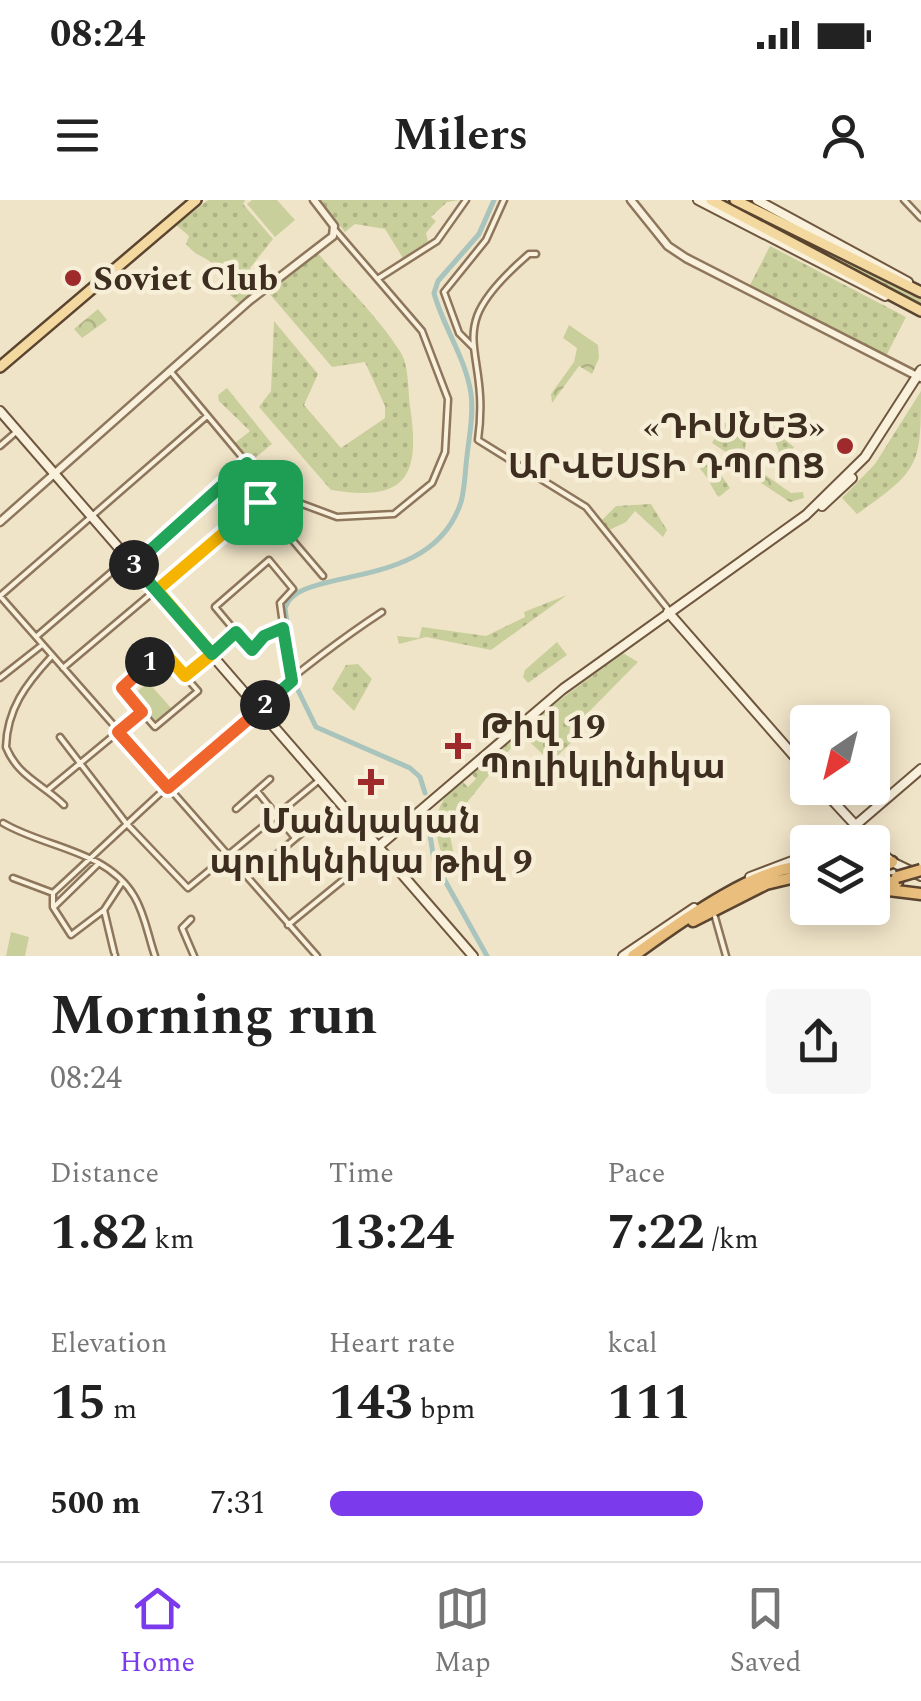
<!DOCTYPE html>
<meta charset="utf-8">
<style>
:root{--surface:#fff;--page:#f6f6f6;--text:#222;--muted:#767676;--line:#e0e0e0;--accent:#7c3aed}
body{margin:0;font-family:Spectral,"Noto Sans Armenian",serif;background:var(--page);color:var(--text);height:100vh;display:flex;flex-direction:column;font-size:38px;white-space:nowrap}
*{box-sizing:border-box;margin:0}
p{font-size:32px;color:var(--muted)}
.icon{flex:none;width:55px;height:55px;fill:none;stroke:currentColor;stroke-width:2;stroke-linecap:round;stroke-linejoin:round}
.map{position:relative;height:756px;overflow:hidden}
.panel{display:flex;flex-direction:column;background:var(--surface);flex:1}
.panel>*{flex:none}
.needle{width:65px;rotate:215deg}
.buttons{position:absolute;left:790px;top:505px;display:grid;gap:20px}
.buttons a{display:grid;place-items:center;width:100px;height:100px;border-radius:10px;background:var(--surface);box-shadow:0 5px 25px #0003;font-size:50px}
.pin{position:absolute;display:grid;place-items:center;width:85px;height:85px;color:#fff;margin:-42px;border-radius:20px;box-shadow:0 5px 15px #0006}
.km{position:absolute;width:50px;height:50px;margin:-25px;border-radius:50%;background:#222;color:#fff;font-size:28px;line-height:50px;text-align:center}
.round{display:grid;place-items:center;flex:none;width:105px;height:105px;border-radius:10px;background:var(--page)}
.headline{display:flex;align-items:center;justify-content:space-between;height:170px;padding:0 50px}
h1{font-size:55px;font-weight:700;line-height:75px}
.figures{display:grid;grid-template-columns:repeat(3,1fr);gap:15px;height:170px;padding:10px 50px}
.figures div{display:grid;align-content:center}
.figures b{font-size:50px;font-weight:700}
.figures small{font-size:28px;font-weight:400}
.figures p{font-size:28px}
ul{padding:0 50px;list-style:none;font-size:32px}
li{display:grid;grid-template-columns:160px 120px 1fr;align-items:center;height:75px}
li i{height:25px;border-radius:12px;background:var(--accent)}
.status{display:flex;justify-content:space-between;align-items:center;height:70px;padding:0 50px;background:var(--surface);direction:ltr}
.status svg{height:28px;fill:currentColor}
header{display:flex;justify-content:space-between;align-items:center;height:130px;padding:0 50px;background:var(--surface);font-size:45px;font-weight:700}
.menu{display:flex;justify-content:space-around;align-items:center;height:140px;border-top:2px solid var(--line);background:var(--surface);font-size:28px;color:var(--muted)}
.menu a{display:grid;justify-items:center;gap:5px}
.menu .selected{color:var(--accent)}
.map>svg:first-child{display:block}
.green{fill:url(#green-dots)}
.forest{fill:url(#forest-crowns)}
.pitch{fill:#c9cf9b}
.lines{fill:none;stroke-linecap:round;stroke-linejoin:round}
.canal{stroke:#a9c4bc;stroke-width:5}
.minor-casing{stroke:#8d765c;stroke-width:9}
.tertiary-casing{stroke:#8d765c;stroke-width:11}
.secondary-casing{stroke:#6f573f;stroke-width:12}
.primary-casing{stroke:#5b4430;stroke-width:14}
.trunk-casing{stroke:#5b4430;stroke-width:15}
.minor{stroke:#faf1dc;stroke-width:4}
.tertiary{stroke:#faf1dc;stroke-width:6}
.secondary{stroke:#faf1dc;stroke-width:8}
.primary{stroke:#f3d9a0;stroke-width:9}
.trunk{stroke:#eabe7c;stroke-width:10}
.trunk-bridge-casing{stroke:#5b4430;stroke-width:15;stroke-linecap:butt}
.trunk-bridge{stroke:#eabe7c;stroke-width:10}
.split-1-casing{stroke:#fff;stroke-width:20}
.split-2-casing{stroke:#fff;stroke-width:20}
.split-3-casing{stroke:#fff;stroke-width:20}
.split-4-casing{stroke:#fff;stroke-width:20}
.split-1{stroke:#f5b400;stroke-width:12}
.split-2{stroke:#f0652b;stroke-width:12}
.split-3{stroke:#22a559;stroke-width:12}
.split-4{stroke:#22a559;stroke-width:12}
.poi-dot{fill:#9e2a2b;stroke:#f7eed8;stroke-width:4}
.labels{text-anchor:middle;stroke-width:9;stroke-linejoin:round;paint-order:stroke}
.poi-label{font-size:35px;font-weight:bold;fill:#3d2e20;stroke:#f7eed8;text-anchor:start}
</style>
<div class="status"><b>08:24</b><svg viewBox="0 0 49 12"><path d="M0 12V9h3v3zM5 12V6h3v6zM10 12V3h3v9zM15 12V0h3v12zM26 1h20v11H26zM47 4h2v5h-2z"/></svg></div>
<header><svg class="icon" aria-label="menu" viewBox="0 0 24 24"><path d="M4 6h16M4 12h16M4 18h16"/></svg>Milers<svg class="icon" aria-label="person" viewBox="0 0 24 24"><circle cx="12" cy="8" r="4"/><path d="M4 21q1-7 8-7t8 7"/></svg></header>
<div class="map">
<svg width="921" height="756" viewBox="0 0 921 756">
<defs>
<pattern id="green-dots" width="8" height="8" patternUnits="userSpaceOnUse" patternTransform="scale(2.5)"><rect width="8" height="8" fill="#c9cf9b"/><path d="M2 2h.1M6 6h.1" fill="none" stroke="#aeb285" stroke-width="1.8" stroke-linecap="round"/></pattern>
<pattern id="forest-crowns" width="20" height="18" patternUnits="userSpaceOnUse" patternTransform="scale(2.5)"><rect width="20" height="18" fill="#c9cf9b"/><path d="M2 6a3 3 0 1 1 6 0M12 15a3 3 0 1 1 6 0" fill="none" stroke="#aeb285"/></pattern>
</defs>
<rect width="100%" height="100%" fill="#f0e4c8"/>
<path class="green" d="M208 0H245L243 4 273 39 250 68 261 86 240 104 221 87 225 78C209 54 199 60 186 44L189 36 176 25Z
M320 0H459L447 2 431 17 436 21 426 33 428 41 403 58 385 29 355 24 345 32Z
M716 0H729L921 98V107Z
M770 46 906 117 885 158 749 87Z
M317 52C344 85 379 117 401 153 409 166 408 191 410 206 421 278 405 302 331 290L259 207 271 191 274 121 318 174 304 205 341 248 385 218V206L365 162 332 167 268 92Z
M227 188 272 244 250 262 235 243 250 231 219 201 218 195Z
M921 191C921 265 920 270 857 314L842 298 875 264Z
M771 215 779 220V235L794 247 783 263 772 233 764 224Z
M724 222 746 238 744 264 712 243Z
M703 264 715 266 730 288 719 297C713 291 709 278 700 269Z
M651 304 667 330 663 337 635 311 626 322 607 331 600 322 616 306Z
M567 395 491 450 426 437 399 444 397 436 419 438 422 427 486 436 525 417 524 412Z
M557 442 567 455 528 483 523 477 525 470Z
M623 453 638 462 569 532 574 540 551 562 518 531Z
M358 464 372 479 354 511 332 489 346 465Z
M514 534 519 538 448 626 458 674 450 676C434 635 425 612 461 580L468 587 476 579 470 572Z"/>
<path class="forest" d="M98 109 107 120 82 138 74 129Z
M569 125 598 145 599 158 592 174 579 166 552 203 551 194 574 162 577 148 563 138Z
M758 261 764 274 791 293 803 292 804 298 790 302 755 279Z"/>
<path class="pitch" d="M252 0H277L295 20 275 37 247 4Z
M148 482 171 508 156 521 133 495Z
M11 732 29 737 25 756H6Z"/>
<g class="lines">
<path class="canal" d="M425 593 420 577 410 568 316 527 295 484 285 408C298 364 431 395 461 302 465 288 465 271 467 256 469 237 474 214 471 194 466 158 443 127 434 93L438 81 479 34 494 0
M427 614 434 661 487 756"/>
<g class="minor-casing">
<path id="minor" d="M904 0 921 18
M536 54H529C435 135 492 141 478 240L586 307 668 409
M379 78 437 41 466 0
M473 147 459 133 444 92 486 40 504 0
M171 172 247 263 260 302
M0 246 15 233
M268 310 286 298 337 317 394 314 432 283 445 252 448 199 422 131 336 31
M134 363 247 263
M0 396 317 756
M0 396 207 216
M283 428 264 436 251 450 215 407 269 360 293 389 280 403 291 481
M37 436 128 358
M163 451 198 491 155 527 121 488Z
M51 457C26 484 7 509 6 547 18 577 43 584 64 605
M63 468 260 302 323 376
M186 474 235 432
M0 478 42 445
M60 537 126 623 188 688 317 582
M49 589 142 512
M257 591 295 638
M236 609 270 579
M3 623C45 648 107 650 134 696 145 714 148 736 155 756
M271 659 310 626
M13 678 53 693
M53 693C155 599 266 488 382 412
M53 693V707L71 735 104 710 121 684
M55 706 98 664
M104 710 114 752
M715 717 726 756
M191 719 182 728 194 756
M288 725 381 649
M115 755V756"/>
</g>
<g class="tertiary-casing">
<path id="tertiary" d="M631 0 668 46 686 58 921 178
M0 322 249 101 333 36 334 26 314 0"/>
</g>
<g class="secondary-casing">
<path id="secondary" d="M698 0 885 96
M757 0 908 82
M0 211 473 756
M822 306 852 278
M668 412 808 572
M821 588 871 642
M836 642 921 569
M872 644 892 662 921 676
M379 646 563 489 806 315 865 257 921 170
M750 677 808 655
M623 756 694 708"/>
</g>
<g class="primary-casing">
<path id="primary" d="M711 0 921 111
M735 0 921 92
M0 167 196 0"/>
</g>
<g class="trunk-casing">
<path id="trunk" d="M872 670 892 662
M872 681 897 682
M872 688 921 694
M693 721 766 684 808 674
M633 756C672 728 760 662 808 667"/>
</g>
<use href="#minor" class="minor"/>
<use href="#tertiary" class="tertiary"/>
<use href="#secondary" class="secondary"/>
<use href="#primary" class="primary"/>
<use href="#trunk" class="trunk"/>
<g class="trunk-bridge-casing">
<path id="trunk-bridge" d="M897 677 921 670"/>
</g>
<use href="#trunk-bridge" class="trunk-bridge"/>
</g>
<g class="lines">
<g class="split-1-casing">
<path id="split-1" d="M150 462 163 451 185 476 212 454 157 390 260 302"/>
</g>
<g class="split-2-casing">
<path id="split-2" d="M150 462 122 488 142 512 118 532 168 588 265 505"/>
</g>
<g class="split-3-casing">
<path id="split-3" d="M134 365 212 454 236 432 252 450 264 436 283 428 292 481 265 505"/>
</g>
<g class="split-4-casing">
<path id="split-4" d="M134 365 247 263 260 302"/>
</g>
<use href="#split-1" class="split-1"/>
<use href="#split-2" class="split-2"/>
<use href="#split-3" class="split-3"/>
<use href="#split-4" class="split-4"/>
</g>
<g class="poi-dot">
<circle cx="73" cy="78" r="10"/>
<circle cx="845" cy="246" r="10"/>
<path d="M453 531h10v10h10v10h-10v10h-10v-10h-10v-10h10z"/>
<path d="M366 567h10v10h10v10h-10v10h-10v-10h-10v-10h10z"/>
</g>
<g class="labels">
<g class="poi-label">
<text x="93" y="90">Soviet Club</text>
<text x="825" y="238" text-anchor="end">«ԴԻՍՆԵՅ»<tspan x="825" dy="40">ԱՐՎԵՍՏԻ ԴՊՐՈՑ</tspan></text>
<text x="480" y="538">Թիվ 19<tspan x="480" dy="40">Պոլիկլինիկա</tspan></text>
<text x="371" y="633" text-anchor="middle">Մանկական<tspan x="371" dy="40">պոլիկնիկա թիվ 9</tspan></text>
</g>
</g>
</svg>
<div class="buttons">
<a><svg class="needle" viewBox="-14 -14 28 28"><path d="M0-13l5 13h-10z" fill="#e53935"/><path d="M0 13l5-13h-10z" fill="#767676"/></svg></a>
<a><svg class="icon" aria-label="layers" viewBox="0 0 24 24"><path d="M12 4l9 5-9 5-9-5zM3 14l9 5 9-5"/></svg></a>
</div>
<div class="pin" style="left:260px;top:302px;background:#1e9e55"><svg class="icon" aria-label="arrive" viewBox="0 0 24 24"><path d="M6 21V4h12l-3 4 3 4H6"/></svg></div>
<b class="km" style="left:150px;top:462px">1</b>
<b class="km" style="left:265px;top:505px">2</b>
<b class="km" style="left:134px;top:365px">3</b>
</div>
<section class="panel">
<div class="headline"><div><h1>Morning run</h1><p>08:24</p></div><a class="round"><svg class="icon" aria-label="share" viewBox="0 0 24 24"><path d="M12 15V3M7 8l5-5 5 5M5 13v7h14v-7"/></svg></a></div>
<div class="figures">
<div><p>Distance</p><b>1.82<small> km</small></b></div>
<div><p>Time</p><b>13:24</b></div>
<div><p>Pace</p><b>7:22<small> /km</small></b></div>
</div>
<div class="figures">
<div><p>Elevation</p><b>15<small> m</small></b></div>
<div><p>Heart rate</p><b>143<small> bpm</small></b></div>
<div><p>kcal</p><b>111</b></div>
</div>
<ul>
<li><b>500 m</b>7:31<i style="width:69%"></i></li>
</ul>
</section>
<nav class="menu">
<a class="selected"><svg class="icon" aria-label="home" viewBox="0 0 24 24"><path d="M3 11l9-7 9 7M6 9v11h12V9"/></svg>Home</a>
<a><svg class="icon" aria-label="map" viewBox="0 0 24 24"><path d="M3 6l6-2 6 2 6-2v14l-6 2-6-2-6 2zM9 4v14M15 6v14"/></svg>Map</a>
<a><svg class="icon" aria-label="saved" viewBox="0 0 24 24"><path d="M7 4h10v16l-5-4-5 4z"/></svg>Saved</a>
</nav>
